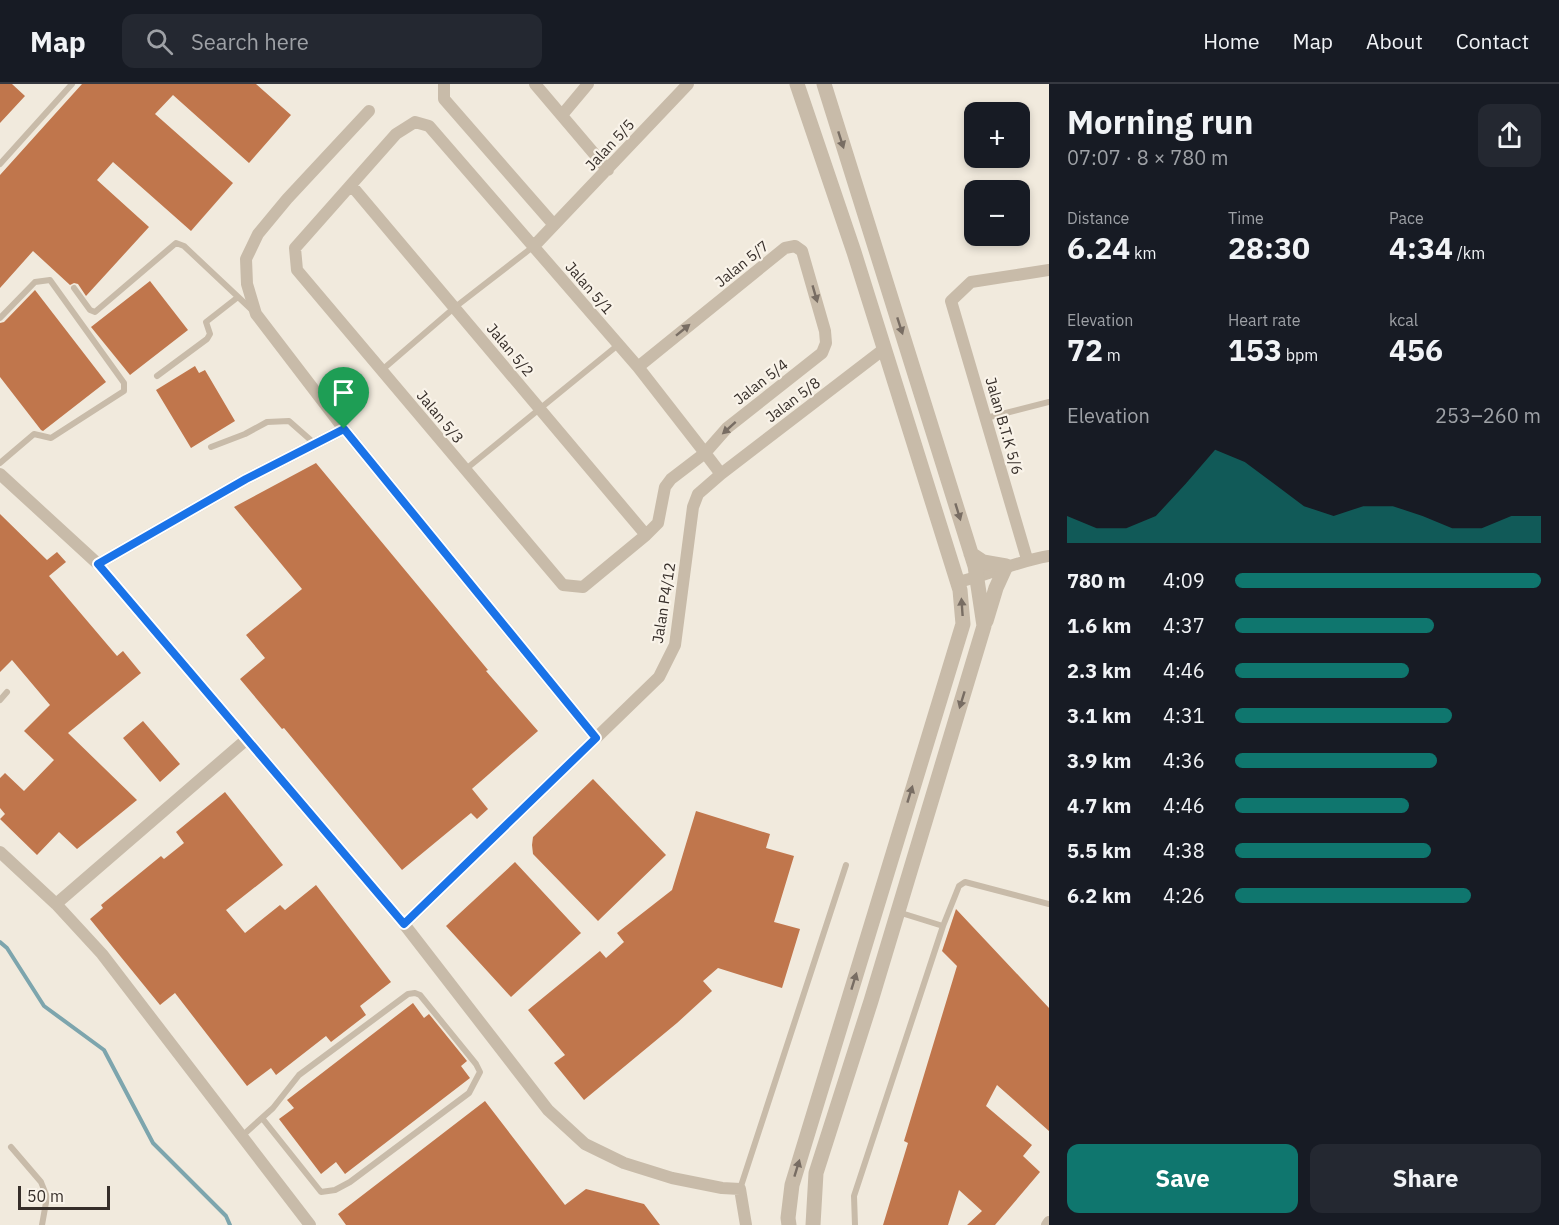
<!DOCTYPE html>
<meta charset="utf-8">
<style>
:root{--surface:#171b24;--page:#242831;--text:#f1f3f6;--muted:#9ea1a6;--line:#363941;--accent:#0f766e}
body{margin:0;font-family:"IBM Plex Sans",sans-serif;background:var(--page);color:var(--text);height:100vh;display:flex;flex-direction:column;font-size:22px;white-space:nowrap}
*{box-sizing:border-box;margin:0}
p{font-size:20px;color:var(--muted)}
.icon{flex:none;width:33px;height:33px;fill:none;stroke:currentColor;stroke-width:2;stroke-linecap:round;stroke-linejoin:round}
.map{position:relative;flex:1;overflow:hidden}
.drawer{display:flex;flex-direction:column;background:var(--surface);width:510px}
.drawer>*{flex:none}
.controls{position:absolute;left:964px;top:18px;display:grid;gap:12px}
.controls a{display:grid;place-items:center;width:66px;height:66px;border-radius:12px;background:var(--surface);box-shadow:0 3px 9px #0003;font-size:30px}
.scale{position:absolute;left:18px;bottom:15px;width:92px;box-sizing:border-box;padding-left:6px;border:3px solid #362e29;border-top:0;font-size:16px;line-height:21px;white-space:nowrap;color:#362e29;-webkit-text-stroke:4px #f9f3e9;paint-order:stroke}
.pin{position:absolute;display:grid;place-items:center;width:51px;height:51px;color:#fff;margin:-62px -26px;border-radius:50% 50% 50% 0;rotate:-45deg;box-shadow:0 0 6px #0007}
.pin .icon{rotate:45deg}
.round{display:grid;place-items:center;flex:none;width:63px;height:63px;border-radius:12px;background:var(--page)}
.summary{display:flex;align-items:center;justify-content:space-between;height:102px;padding:0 18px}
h1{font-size:33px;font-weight:700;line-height:45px}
.figures{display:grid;grid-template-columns:repeat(3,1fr);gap:9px;height:102px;padding:6px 18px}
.figures div{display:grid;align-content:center}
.figures b{font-size:30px;font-weight:700}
.figures small{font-size:16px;font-weight:400}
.figures p{font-size:16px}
.chart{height:168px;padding:12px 18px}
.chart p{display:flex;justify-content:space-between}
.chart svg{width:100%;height:108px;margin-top:6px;fill:var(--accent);opacity:.7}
.button{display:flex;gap:12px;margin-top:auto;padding:12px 18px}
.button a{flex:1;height:69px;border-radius:12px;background:var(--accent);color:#fff;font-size:24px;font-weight:700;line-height:69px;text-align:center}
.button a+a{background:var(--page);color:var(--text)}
ul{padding:0 18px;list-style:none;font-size:20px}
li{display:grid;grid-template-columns:96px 72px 1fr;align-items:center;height:45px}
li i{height:15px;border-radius:8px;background:var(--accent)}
header{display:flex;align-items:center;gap:36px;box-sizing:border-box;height:84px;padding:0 30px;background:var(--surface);border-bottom:2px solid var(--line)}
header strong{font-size:28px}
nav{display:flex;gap:33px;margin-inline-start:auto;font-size:21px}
.search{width:420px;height:54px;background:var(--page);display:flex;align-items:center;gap:15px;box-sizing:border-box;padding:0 21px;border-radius:12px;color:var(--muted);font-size:22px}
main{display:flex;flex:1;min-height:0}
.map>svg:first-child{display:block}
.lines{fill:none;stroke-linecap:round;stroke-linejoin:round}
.stream{stroke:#7da5ad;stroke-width:4}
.building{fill:#c0764c}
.service{stroke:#c8bba9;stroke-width:6}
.minor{stroke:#c8bba9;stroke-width:12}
.tertiary{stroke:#c8bba9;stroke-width:15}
.oneway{fill:#786d63}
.route-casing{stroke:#fff;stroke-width:12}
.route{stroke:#1a73e8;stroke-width:8}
.labels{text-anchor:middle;stroke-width:4.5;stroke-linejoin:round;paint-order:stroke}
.street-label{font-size:15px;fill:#362e29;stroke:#f9f3e9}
</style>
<header>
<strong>Map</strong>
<div class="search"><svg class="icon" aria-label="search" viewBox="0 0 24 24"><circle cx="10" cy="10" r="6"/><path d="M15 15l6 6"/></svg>Search here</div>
<nav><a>Home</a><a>Map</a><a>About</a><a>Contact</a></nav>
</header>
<main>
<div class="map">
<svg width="1049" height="1141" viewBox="0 0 1049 1141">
<rect width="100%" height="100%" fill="#f1eadd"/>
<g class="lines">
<path class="stream" d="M0 858 7 864 44 922 104 966 153 1059 226 1132 230 1141"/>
</g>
<path class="building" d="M0 0H12L25 12 0 39Z
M82 0H256L291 31 249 79 173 11 155 30 233 99 191 147 113 78 97 96 149 143 86 212 78 200 74 199 70 201 33 167 0 204V91Z
M150 197 188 246 130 291 91 243Z
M35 206 106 298 43 347 41 346 0 293V239L4 238Z
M195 282 199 289 205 286 235 337 191 364 156 306Z
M316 379 488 586 486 587 538 647 472 705 488 725 477 735 471 729 402 786 284 644 282 645 240 595 265 574 246 551 302 505 234 423Z
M0 430 47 476 57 468 66 478 49 492 117 572 123 567 141 589 68 649 137 716 77 765 59 748 37 771 0 735 5 730 0 724V694L5 689 24 707 54 676 24 647 50 621 12 576 0 588Z
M143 637 180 680 160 698 123 654Z
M593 695 666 771 598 837 533 770 532 761 533 753Z
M225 708 283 781 226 826 245 849 280 821 285 826 316 801 391 898 360 922 366 931 331 958 326 952 276 991 271 984 247 1002 175 909 160 921 90 835 103 824 101 821 161 772 164 775 184 759 176 748Z
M696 727 770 750 766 764 794 772 774 838 800 845 782 904 718 884 703 897 712 907 677 939 584 1016 554 979 565 971 528 926 600 867 606 874 624 858 617 849 672 806Z
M515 778 581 849 511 913 446 842Z
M956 825 1049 924V1047L997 1001 986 1022 1032 1061 1023 1072 1040 1088 995 1141H967L982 1127 959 1106 948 1141H883L908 1059 904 1057 957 882 942 867Z
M413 919 424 934 429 930 467 977 461 982 470 994 345 1090 336 1078 321 1090 279 1035 294 1024 287 1016Z
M485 1017 565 1121 586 1105 644 1120 660 1141H346L338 1130Z"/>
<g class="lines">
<path class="service" d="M0 80 72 0
M74 204 90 226 95 228 176 159 184 162 252 226
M0 234 35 198 50 196 124 299V307L51 354 34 350 0 379
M382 286 454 224 534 162
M157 292 207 255 210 250 206 238 238 213
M986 334 1049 318
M211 363 245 350 267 338 289 337 314 359
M466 385 618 261
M0 616 7 608
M898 828 943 842 959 802 965 798 1049 820
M242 1052 273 1024 299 991 408 910 415 909 420 911 476 980 480 988 469 1009 350 1098 335 1106 321 1108 262 1034
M11 1063 41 1098 47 1113 42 1141
M740 1105 846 781
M855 1141 854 1112 943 842"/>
<path class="minor" d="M444 0V15L554 141
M535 0 608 86
M369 27 287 115 258 150 246 175 247 200 256 230 344 345 596 654
M562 31 588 0
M351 101 646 451
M534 162 688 0
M638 283 785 164 795 162 802 167 825 247 826 259 822 269 727 344 705 369 671 395 665 403 658 439 646 451 583 503 563 501 297 186 295 164 396 50 415 38 429 42 638 283 705 369 721 390
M0 390 98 480 404 840 548 1026 585 1060 624 1079 672 1094 722 1104 740 1105 746 1141
M1027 475 951 217 971 198 1049 186
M98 480 246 395 344 345
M958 498C989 491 1017 477 1049 472
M0 768 56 820 102 870 310 1141
M56 820 247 655
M404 840 659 593 675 561 693 423 698 410 721 390 884 265
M1047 1141 1049 1138"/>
<path class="tertiary" d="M971 470 983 478 1006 482 996 504 986 537
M789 1141 788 1134 792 1101 963 540 960 506 854 168 797 0
M813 1141 816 1089 871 917 984 542 975 482 824 0"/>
</g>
<defs><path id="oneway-solid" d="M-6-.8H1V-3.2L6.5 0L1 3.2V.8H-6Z" transform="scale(1.5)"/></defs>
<g class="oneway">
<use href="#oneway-solid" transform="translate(841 56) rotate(72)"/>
<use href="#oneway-solid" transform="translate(815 210) rotate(74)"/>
<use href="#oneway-solid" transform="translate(900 242) rotate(72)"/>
<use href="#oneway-solid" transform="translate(683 246) rotate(-39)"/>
<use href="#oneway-solid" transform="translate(729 344) rotate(138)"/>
<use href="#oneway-solid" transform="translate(958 428) rotate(73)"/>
<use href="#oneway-solid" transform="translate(962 523) rotate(-94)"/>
<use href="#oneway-solid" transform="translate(962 616) rotate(107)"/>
<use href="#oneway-solid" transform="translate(910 710) rotate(-73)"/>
<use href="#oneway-solid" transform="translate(854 897) rotate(-73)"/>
<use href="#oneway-solid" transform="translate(797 1084) rotate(-73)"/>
</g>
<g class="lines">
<g class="route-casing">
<path id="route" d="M344 345 596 654 404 840 98 480 246 395Z"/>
</g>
<use href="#route" class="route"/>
</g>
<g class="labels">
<g class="street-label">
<text transform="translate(610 61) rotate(-47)" y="5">Jalan 5/5</text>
<text transform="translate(742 180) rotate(-39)" y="5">Jalan 5/7</text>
<text transform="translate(589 204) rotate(49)" y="5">Jalan 5/1</text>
<text transform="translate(510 266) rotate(50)" y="5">Jalan 5/2</text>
<text transform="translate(761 298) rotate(-38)" y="5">Jalan 5/4</text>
<text transform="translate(793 316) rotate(-37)" y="5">Jalan 5/8</text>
<text transform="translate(440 333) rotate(50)" y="5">Jalan 5/3</text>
<text transform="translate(1004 342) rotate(74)" y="5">Jalan B.T.K 5/6</text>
<text transform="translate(664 519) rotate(-81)" y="5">Jalan P4/12</text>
</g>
</g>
</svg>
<div class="controls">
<a>+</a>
<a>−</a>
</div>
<div class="scale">50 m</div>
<div class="pin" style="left:344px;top:345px;background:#1e9e55"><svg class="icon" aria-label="arrive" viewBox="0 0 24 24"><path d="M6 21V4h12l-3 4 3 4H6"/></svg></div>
</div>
<section class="drawer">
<div class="summary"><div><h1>Morning run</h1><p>07:07 · 8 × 780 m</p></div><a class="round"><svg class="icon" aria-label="share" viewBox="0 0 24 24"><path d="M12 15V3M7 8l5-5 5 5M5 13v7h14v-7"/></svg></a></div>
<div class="figures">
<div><p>Distance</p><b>6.24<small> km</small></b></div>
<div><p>Time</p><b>28:30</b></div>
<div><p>Pace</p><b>4:34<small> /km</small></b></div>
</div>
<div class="figures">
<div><p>Elevation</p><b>72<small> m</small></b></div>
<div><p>Heart rate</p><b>153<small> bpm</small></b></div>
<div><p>kcal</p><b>456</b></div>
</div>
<div class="chart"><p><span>Elevation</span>253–260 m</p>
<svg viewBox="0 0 160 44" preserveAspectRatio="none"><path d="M0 44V33L10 38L20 38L30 33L40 20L50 6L60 11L70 20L80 29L90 33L100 29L110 29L120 33L130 38L140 38L150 33L160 33V44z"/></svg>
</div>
<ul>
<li><b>780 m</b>4:09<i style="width:100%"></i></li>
<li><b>1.6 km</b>4:37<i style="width:65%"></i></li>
<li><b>2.3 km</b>4:46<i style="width:57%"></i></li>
<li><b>3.1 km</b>4:31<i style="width:71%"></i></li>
<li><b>3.9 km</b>4:36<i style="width:66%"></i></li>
<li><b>4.7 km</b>4:46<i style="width:57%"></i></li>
<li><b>5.5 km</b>4:38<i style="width:64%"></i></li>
<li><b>6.2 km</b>4:26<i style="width:77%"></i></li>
</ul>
<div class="button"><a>Save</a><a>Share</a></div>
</section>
</main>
